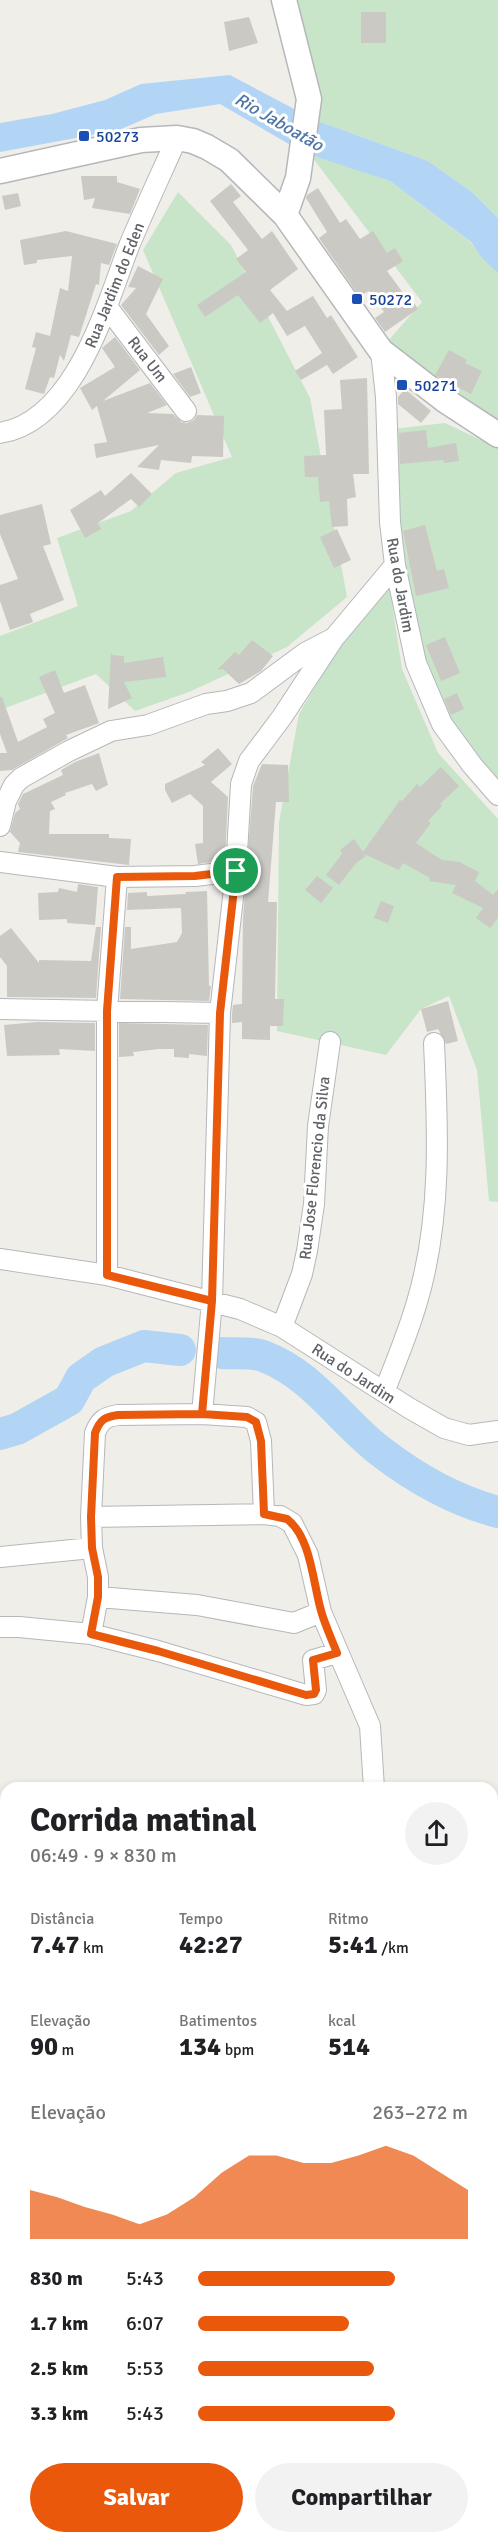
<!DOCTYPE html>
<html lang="pt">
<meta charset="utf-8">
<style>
:root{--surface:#fff;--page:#f2f2f2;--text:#202124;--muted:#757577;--accent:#ea580c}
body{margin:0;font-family:Signika,sans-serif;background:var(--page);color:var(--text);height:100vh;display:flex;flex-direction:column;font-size:22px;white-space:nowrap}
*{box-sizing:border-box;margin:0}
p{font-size:20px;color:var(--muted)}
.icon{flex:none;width:33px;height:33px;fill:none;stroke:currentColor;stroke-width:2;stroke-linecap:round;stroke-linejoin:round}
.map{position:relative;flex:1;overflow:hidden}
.details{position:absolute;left:0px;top:1782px;width:498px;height:762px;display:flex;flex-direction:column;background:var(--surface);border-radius:18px 18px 0 0;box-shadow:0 3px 9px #0003}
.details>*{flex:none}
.pin{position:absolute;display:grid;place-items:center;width:51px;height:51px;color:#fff;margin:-26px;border:3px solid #fff;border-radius:50%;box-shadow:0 2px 6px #0007}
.round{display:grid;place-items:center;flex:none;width:63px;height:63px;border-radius:32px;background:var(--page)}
.overview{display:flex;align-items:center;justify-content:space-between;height:102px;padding:0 30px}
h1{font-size:33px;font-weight:800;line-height:45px}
.figures{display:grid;grid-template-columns:repeat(3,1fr);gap:9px;height:102px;padding:6px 30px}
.figures div{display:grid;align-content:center}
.figures b{font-size:26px;font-weight:800}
.figures small{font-size:16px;font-weight:400}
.figures p{font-size:16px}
.chart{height:168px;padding:12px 30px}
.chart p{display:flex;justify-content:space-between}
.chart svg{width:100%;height:108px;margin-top:6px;fill:var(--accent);opacity:.7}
.cta{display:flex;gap:12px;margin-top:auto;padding:12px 30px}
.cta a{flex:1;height:69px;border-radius:36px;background:var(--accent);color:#fff;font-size:24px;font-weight:800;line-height:69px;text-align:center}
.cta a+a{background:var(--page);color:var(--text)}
ul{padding:0 30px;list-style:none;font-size:20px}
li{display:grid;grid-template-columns:96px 72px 1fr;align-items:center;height:45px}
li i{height:15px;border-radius:8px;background:var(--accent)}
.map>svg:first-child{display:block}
.green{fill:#c8e4c9}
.water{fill:#b2d5f6}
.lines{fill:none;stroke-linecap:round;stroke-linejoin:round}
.river{stroke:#b2d5f6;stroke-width:32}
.building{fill:#cbc9c4}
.minor-casing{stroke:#b5b7bb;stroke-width:22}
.tertiary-casing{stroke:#b5b7bb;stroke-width:27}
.minor{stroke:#fff;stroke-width:20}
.tertiary{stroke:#fff;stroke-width:24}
.route-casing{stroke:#fff;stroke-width:12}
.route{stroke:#ea580c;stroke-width:8}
.transit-dot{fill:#1a4fb4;stroke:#fff;stroke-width:2}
.labels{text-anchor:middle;stroke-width:6;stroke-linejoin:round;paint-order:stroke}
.transit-label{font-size:16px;fill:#164399;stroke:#fff;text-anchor:start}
.street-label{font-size:16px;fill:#5f6266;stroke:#fff}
.water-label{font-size:18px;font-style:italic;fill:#4f77a7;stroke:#fff}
</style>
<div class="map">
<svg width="498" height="2544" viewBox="0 0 498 2544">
<rect width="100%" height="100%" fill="#f0eee8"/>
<path class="green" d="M291 0H498V218L472 192 428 161 315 120Z
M309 153 390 181 468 240 498 273V426L387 342 422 302Z
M178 192 231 245 310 398 347 597 287 647 189 692 135 711 96 674 0 710V636L78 606 57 538 131 511 176 473 232 457 143 250Z
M445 423 498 448V784L451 726 418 651 395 521 392 429Z
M389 584 402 669 438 753 498 819V1202L489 1201 477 1070 449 996 421 1009 386 1055 277 1031 279 822 299 714 342 641Z"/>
<path class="water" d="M230 75 315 120 428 161 472 192 498 218V273L483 259 471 242 390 181 320 158 287 143 220 104 156 114 119 130 0 152V123L52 114 105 100 141 84Z"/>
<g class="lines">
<path class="river" d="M222 1353C234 1354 252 1352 263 1356 312 1374 340 1420 380 1451 415 1478 456 1501 498 1512
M0 1434 17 1429 69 1400 81 1378 104 1362 144 1346 180 1350"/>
</g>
<path class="building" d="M361 12H386V43H361Z
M249 17 258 43 229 51 224 22Z
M81 176H117V182L140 189 130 214 92 208 95 198 84 200Z
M231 184 241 196 233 202 262 239 272 231 298 269 270 290 287 311 313 296 327 318 331 315 358 357 333 374 327 365 301 380 295 371 322 353 305 326 287 336 273 313 260 323 238 295 205 317 197 305 246 272 236 259 248 250 210 201Z
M318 188 340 223 346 219 360 239 373 231 387 253 395 248 403 261 387 271 406 297 409 295 418 309 385 332 375 318 384 312 369 291 359 296 319 238 327 232 306 198 307 195Z
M18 193 21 206 5 210 2 196Z
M66 231 117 244 109 265 101 263 99 285 96 284 79 337 71 335 64 361 60 355 54 378 50 377 44 394 25 389 36 348 32 347 36 332 50 336 60 288 68 291 72 256 37 260V263L24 265 20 240Z
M138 266 163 279 146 314 169 346 159 355 121 305 136 288 128 287Z
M115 337 140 370 103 401 150 383 167 405 147 413 173 414 181 422 187 423 194 420 197 415 224 416 223 457 192 456 191 463 161 460 159 470 137 467 159 445 96 458 94 444 107 442 97 406 92 410 80 388 115 367 102 348Z
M449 350 467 360 465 363 482 371 471 394 435 375Z
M191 367 201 393 190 397 173 374Z
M367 378 369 474H353L356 497 347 499 348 526 332 527 329 501 320 502 318 477H305L304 456 326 455 324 410 342 409 340 380Z
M405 389 431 411 421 423 398 404V397Z
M426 430 428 448 456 443 459 461 444 463 443 460 400 464 399 433Z
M131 473 152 494 139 507 131 499 98 523 101 529 85 538 70 510 101 490 105 496Z
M42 504 51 544 43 546 64 600 30 614 33 622 10 630 0 601V585L18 579 0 534V515Z
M425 525 437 571 444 569 449 588 416 596 403 531Z
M337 529 351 560 334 568 320 537Z
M445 637 460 673 441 681 426 645Z
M252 640 273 656 261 671 239 684 223 669 217 670 235 652 239 655Z
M111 652 112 655 124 656V663L163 657 166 677 124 682 132 698 108 709Z
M55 670 64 693 85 685 99 723 66 735 68 738 12 770 0 771V753H7L0 734V697H2L18 742 47 727 43 719 55 713 39 677Z
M457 693 464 709 451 715 444 699Z
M218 748 232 764 211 782 228 797 225 860 198 864 195 844 203 843V806L190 794 172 803 165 790V784L205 765 201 762Z
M99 753 108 785 96 791 92 784 65 793 66 795 51 802 55 809 50 811 49 834H109V838L131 839 129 865 18 852 20 843 10 832 15 813 20 809 18 804 23 794 63 775 61 770 75 762Z
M262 764 288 765 289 802H276L268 902H277L275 999H284L283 1026H270V1040L242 1039V1022L232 1023V1014L233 1005 242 1004 243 918 253 786Z
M441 767 459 786 440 804 442 806 428 821 431 823 416 843 442 860 459 862 479 872 475 881 493 895 498 889V918L490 928 476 918 483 908 452 893 456 885 429 881 430 878 403 863 399 870 364 854 366 856 356 863 339 885 326 875 342 854 340 850 354 839 363 852 400 800 402 801 417 784 420 787Z
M317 876 333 888 321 903 305 890Z
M78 884 98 887 95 925 67 923V919L39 920 38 893 58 892 59 888 77 892Z
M207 891 209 986H211L209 1001 120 999 125 927H131V949L177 942 182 933 181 908 127 910 128 893 147 892V896L186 894 185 892Z
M381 901 394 906 388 923 374 918Z
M96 927H101L96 998 7 997V966L0 957V936L11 928 39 963V960L91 961Z
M448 1001 458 1041 446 1044 438 1029 427 1032 421 1009Z
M37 1022 95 1023V1051L59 1049 60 1055 7 1056 4 1025Z
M119 1023 208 1025 207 1056 189 1054V1058L174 1057V1049H159L133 1052 134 1056 119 1057Z"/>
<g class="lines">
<g class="minor-casing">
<path id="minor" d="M108 308 186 411
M381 351 386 397 390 522 395 565 416 663 442 724 472 765 498 795
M0 433C75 421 106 306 129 246 144 210 161 174 177 138
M0 826 6 801 14 785 21 778 69 751 111 731 148 725 206 704 227 701 251 693 305 653 334 638
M0 862 117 877 195 876 236 871
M0 1009 220 1013
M0 1259 107 1275 240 1309 282 1327 409 1408 444 1428 469 1435 498 1431
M107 1275V1011L117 877
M282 1327 302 1274 307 1251 314 1204 318 1126 330 1042
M384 1392C396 1362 408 1333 417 1302 442 1219 438 1129 434 1043
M202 1414 247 1417 256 1422 261 1441 264 1514 280 1516 292 1523 308 1555 321 1612 370 1726 374 1788
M91 1517 264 1514
M0 1557 92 1548
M98 1597 197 1605 294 1623 321 1612
M0 1627H19L91 1634
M337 1653 313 1660 316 1690 314 1694 306 1695 158 1651 91 1634 98 1597V1577L92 1548 91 1517 95 1433C100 1420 105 1417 118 1415L202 1414 212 1301 220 1013 236 871 241 784 249 761 282 717 334 638 395 565"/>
</g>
<g class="tertiary-casing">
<path id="tertiary" d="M284 0 309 99 298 178 285 215
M0 171 141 140 177 138 193 141 207 147 229 160 285 215 381 351 446 401 498 435"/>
</g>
<use href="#minor" class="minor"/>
<use href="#tertiary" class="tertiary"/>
</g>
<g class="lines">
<g class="route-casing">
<path id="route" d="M236 871 195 876 117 877 107 1011V1275L212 1301 202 1414 247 1417 256 1422 261 1441 264 1514 287 1519C312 1538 313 1586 322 1614 326 1627 332 1640 337 1653L313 1660 316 1690 314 1694 306 1695 158 1651 91 1634 98 1597V1577L92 1548 91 1517 95 1433C100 1420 104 1417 118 1415L202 1414 212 1301 220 1013 236 871"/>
</g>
<use href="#route" class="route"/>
</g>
<g class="transit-dot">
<rect x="78" y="130" width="12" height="12" rx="3"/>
<rect x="351" y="293" width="12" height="12" rx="3"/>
<rect x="396" y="379" width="12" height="12" rx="3"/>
</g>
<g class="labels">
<g class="transit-label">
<text x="96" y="142">50273</text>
<text x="369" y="305">50272</text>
<text x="414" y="391">50271</text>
</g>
<g class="street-label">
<text transform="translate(114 285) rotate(-68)" y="6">Rua Jardim do Eden</text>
<text transform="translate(148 359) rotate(52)" y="6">Rua Um</text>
<text transform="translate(401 585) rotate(80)" y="6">Rua do Jardim</text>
<text transform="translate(314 1168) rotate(-84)" y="6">Rua Jose Florencio da Silva</text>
<text transform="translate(354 1373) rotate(33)" y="6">Rua do Jardim</text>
</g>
<g class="water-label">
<text transform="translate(279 122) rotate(30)" y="6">Rio Jaboatão</text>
</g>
</g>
</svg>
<div class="pin" style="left:236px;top:871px;background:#1e9e55"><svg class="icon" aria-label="arrive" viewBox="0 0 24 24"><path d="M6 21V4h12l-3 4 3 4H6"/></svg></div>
<section class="details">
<div class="overview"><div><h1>Corrida matinal</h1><p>06:49 · 9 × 830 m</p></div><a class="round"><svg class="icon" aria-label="share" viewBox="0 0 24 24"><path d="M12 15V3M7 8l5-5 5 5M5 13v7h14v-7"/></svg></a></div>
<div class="figures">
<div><p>Distância</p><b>7.47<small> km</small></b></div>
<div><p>Tempo</p><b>42:27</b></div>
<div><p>Ritmo</p><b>5:41<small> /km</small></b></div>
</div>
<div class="figures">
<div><p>Elevação</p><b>90<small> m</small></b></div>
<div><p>Batimentos</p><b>134<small> bpm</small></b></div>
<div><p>kcal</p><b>514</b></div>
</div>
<div class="chart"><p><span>Elevação</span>263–272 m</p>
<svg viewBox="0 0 160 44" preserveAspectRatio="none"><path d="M0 44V24L10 27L20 31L30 34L40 38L50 34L60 27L70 17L80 10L90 10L100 13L110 13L120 10L130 6L140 10L150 17L160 24V44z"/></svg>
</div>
<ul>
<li><b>830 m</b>5:43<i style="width:73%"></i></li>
<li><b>1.7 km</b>6:07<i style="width:56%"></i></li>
<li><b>2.5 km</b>5:53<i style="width:65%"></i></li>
<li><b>3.3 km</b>5:43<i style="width:73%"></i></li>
</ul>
<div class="cta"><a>Salvar</a><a>Compartilhar</a></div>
</section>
</div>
